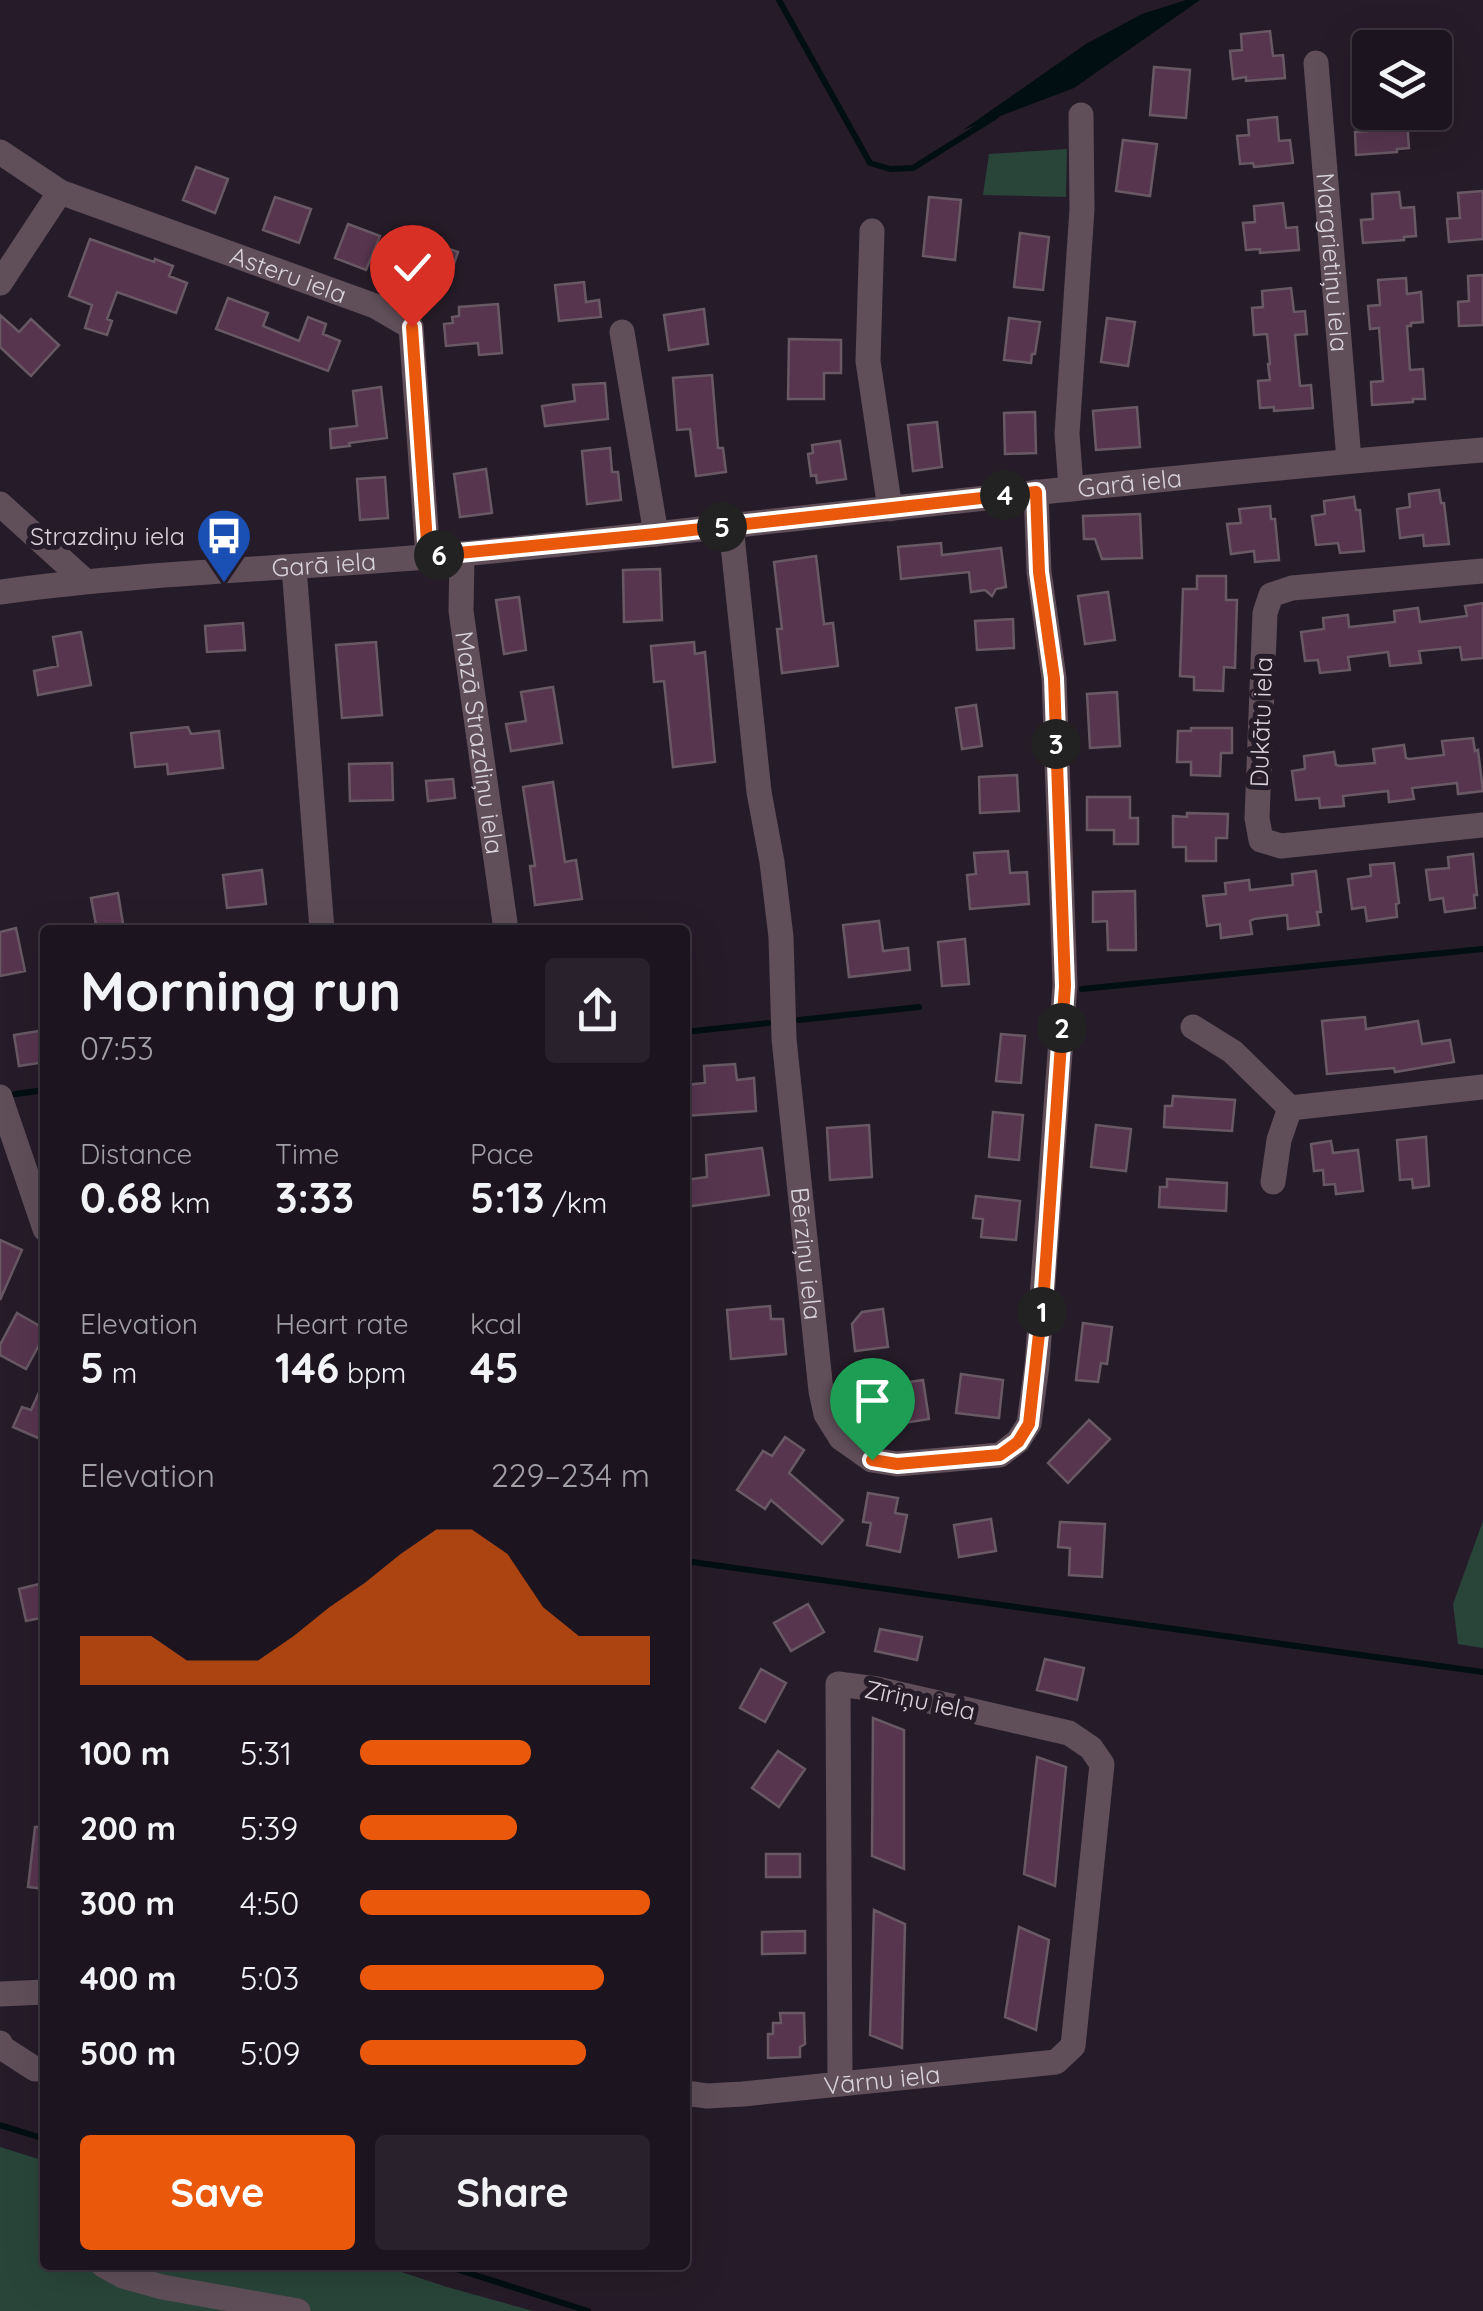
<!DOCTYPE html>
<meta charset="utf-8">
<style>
:root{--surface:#1c151f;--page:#29222c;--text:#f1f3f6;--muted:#a09fa4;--line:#3a343d;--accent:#ea580c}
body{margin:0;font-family:Quicksand,sans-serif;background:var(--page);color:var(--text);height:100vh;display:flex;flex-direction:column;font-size:38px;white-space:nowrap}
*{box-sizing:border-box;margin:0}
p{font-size:32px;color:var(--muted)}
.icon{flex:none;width:55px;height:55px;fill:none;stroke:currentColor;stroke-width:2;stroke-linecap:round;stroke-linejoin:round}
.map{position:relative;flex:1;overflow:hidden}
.panel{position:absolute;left:40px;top:925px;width:650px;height:1345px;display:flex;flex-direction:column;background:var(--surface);border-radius:10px;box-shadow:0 10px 40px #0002,0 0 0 2px var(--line)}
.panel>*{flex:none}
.tools{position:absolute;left:1352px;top:30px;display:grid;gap:20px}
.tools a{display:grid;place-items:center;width:100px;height:100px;border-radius:10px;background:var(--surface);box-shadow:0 10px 40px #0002,0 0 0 2px var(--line);font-size:50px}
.pin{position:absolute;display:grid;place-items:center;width:85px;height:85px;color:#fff;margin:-102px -42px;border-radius:50% 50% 50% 0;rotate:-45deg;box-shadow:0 0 10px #0007}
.pin .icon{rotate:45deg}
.km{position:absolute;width:50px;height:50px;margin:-25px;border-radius:50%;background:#222;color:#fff;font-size:28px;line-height:50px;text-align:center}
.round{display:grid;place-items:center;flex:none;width:105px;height:105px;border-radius:10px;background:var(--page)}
.head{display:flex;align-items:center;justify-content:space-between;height:170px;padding:0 40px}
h1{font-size:55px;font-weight:700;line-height:75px}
.figures{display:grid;grid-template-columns:repeat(3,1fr);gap:15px;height:170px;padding:10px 40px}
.figures div{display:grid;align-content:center}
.figures b{font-size:42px;font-weight:700}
.figures small{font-size:28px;font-weight:400}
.figures p{font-size:28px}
.chart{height:280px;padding:20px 40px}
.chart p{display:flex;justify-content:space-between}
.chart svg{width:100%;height:180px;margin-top:10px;fill:var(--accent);opacity:.7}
.button{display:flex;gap:20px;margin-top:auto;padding:20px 40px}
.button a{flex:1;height:115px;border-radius:10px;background:var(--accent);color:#fff;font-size:40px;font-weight:700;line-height:115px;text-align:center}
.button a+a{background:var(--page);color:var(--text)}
ul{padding:0 40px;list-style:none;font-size:32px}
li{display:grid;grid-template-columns:160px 120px 1fr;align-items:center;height:75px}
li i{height:25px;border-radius:12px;background:var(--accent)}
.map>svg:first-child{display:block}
.green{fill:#294539}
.water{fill:#010e12}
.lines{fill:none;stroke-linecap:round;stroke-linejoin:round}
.stream{stroke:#010e12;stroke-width:6}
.building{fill:#57354f;stroke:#685964;stroke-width:2.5}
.minor{stroke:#604f59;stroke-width:25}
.route-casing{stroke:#fff;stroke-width:20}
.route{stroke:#ea580c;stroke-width:12}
.labels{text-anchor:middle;stroke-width:10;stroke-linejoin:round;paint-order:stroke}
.street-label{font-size:25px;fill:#d8d2da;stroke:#261c29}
.poi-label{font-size:25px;fill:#d8d2da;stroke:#261c29;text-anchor:end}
</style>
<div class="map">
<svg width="1483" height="2311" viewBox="0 0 1483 2311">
<rect width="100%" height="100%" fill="#261c29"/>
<path class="green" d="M1067 149 1066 197 983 195 989 154Z
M1483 1521V1648L1458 1644 1453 1604Z
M0 2147 45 2161V2265H380L447 2287 533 2311H0Z"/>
<path class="water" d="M1186 0H1200L1074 88 963 130 1086 44 1142 14Z"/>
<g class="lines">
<path class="stream" d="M779 0 870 163 890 169 913 168 996 116
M1082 989 1483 949
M799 1020 919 1007
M685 1032 768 1023
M15 1094 45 1090
M685 1561 1483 1672
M0 2125 45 2139
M443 2265 588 2311"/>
</g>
<path class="building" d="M1270 31 1273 56 1283 55 1285 78 1246 81V77L1233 79 1230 51 1242 50 1241 34Z
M1154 67 1190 70 1186 118 1150 115Z
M1365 112H1393L1394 120 1407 119 1409 148 1397 149V152L1356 155 1355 132 1367 131Z
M1277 117 1279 141 1290 140 1293 163 1254 167 1253 163 1240 164 1237 136 1249 135 1248 120Z
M1123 140 1157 144 1150 196 1116 191Z
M196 167 228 179 215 213 183 200Z
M1483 191V239L1449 242 1447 219 1460 218 1458 193Z
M1399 192 1401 208 1414 207 1416 236 1404 237V240L1363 243 1361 220 1373 219 1372 194Z
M275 197 311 209 299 243 263 230Z
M929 197 961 200 955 260 923 256Z
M1283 203 1286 228 1297 227 1299 250 1260 253V249L1246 250 1243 223 1255 222 1254 206Z
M348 224 380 236 366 270 335 258Z
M1020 233 1049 237 1043 290 1014 287Z
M90 239 154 262 155 259 173 266 169 276 187 283 176 313 117 292 107 319 112 321 107 335 85 328 92 305 69 296Z
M421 239 458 252 446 287 408 274Z
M1483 275V325L1459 326 1458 302 1469 301 1468 276Z
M1406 278 1407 294 1421 292 1423 322 1411 323V326H1407L1410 370 1423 369 1425 399H1413V402L1372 405 1371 382 1383 381 1379 328 1370 329 1368 306 1380 305 1378 280Z
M584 282 586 302 599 300 601 317 559 321 555 285Z
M1291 288 1294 312 1305 311 1307 334 1295 335 1300 386 1311 385 1313 408 1274 411V407L1260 408 1258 381 1270 380 1268 364H1270L1267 334 1254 335 1252 308 1263 307 1262 291Z
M228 298 268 313 263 326 299 341 308 317 326 324 323 334 340 341 328 371 216 329Z
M498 304 502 353 479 355 478 343 446 346 444 324 453 323 452 317 459 316V307Z
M704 309 708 344 669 350 664 315Z
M0 315 19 332 31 319 59 345 31 376 0 347Z
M1009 318 1040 322 1035 354H1032L1031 363 1004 360Z
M1107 318 1135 322 1128 366 1101 362Z
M789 339 841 340V373H824V399H788Z
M712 375 718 448H723L726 472 696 476 690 429 677 430 673 378Z
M605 383 608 419 545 426 542 406 575 401 573 385Z
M381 387 387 438 349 443 350 446 331 448 330 429 357 426 353 391Z
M1137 407 1140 447 1096 450 1093 411Z
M1035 412 1036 453 1005 454 1004 413Z
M937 422 942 467 913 471 908 425Z
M840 441 846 479 817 483 816 475 811 476 808 454 813 453 812 445Z
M610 448 612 472H618L621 500 587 504 582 451Z
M486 469 492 513 460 517 454 474Z
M385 477 388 518 360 520 357 479Z
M1439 490 1441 503H1444L1449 544 1424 546 1423 535 1400 538 1397 509 1410 507 1409 494Z
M1354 497 1356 510H1360L1364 551 1340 553 1338 543 1316 545 1312 516 1325 514 1324 501Z
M1270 506 1271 519H1275L1279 560 1255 562 1254 551 1231 554 1227 524 1241 523 1239 509Z
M1140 514 1142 558 1102 559 1095 539H1084L1083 516Z
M941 543 942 555 1001 548 1006 587 996 589 992 596 985 590 971 592 969 572 901 579 898 547Z
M816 556 824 624 833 623 838 666 782 673 777 629H782L774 562Z
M660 569 662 620 624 622 623 570Z
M1197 576H1226V600H1237L1235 668 1224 667 1223 691 1194 690V677L1180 676 1183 589H1197Z
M1108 592 1115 640 1085 644 1078 596Z
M519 597 526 650 504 654 496 600Z
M1483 603V658L1462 660 1460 647 1419 651 1421 663 1390 666 1388 652 1348 657 1350 670 1320 673 1318 660 1305 661 1301 632 1324 629 1323 618 1348 615 1349 627 1395 622 1394 611 1418 608 1420 622 1467 616 1465 606Z
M1013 619 1014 648 977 650 975 621Z
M243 623 245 650 207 652 205 626Z
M81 632 91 685 38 695 34 671 58 666 53 637Z
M376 642 382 715 342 718 336 645Z
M694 642 695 654 705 652 715 762 673 767 664 681 654 682 651 646Z
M553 687 562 743 511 751 506 724 526 721 521 692Z
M1117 692 1120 746 1090 748 1087 694Z
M976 705 982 746 962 749 956 708Z
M188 727 191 734 219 731 223 768 168 774 167 764 135 767 131 733Z
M1191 728H1232V753H1221L1220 776 1191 775V762H1177L1178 731H1191Z
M1473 738 1475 751 1478 750 1483 791 1458 794 1457 783 1412 788 1414 799 1389 802 1388 791 1343 796 1344 806 1320 808 1319 798 1296 800 1292 771 1305 769 1304 756 1334 752 1336 765 1340 766 1375 763 1373 749 1404 745 1406 758 1409 759 1444 755 1442 741Z
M392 763 393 800 350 801 349 764Z
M1017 775 1019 811 980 813 979 777Z
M453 779 455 798 428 801 426 781Z
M553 782 565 862 576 860 582 899 535 905 530 866H535L523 787Z
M1087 797H1130V818H1138V844H1114V830H1087Z
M1187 813 1228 814 1227 838H1216V861H1186V847H1173V816L1187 817Z
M1008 851 1010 873 1027 872 1029 904 970 909 967 875 976 874 974 853Z
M1473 854 1477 895H1474L1475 908 1445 912 1443 898 1430 900 1426 870 1449 868 1448 857Z
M1394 863 1399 903 1396 904 1397 917 1367 921 1365 907 1352 909 1348 879 1371 876 1370 865Z
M262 870 266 904 227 908 223 875Z
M1316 871 1321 912H1317L1319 925 1288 929 1287 915 1254 919 1250 921 1252 934 1221 938 1220 924 1207 926 1203 896 1226 894 1225 883 1249 880 1250 890 1293 885 1292 874Z
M1135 891 1136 950H1108L1107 921 1093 922V892Z
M118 893 124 930H97L91 898Z
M879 921 883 951 908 948 910 970 849 977 843 925Z
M16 928 25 971 0 976V932Z
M965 939 969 984 942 986 938 942Z
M1365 1017 1366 1029 1418 1021 1422 1044 1450 1040 1454 1062 1395 1072 1394 1068 1327 1074 1322 1021Z
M45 1030V1062L19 1066 14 1035Z
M1001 1034 1025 1036 1021 1083 996 1081Z
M735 1064 737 1080 754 1078 756 1111 685 1116V1085L705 1083 704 1066Z
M1173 1096 1235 1100 1232 1131 1164 1127 1165 1106H1172Z
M993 1112 1023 1115 1019 1160 989 1157Z
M869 1125 872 1177 830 1180 827 1128Z
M1096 1125 1131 1129 1126 1171 1091 1167Z
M1426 1137 1429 1186 1413 1188 1412 1179 1400 1180 1397 1140Z
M1331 1141 1333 1153 1358 1150 1363 1191 1336 1194 1335 1184 1324 1185 1323 1170 1314 1171 1311 1144Z
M762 1148 769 1195 685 1207V1180L707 1177 706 1155Z
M1167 1179 1227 1183 1226 1211 1159 1207 1160 1187H1167Z
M976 1196 1020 1201 1016 1240 981 1237 983 1219 973 1218Z
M0 1240 22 1250 0 1300Z
M770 1306 771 1319H783L786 1354 731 1359 727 1310Z
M883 1309 888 1347 855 1351 852 1324 862 1312Z
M17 1313 45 1329V1334L26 1369 0 1355V1345Z
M1083 1323 1112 1327 1107 1364 1101 1363 1098 1382 1076 1380Z
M961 1374 1003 1380 999 1418 956 1413Z
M45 1379V1441L13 1427 22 1407 31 1410Z
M923 1380 929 1419 885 1426 881 1399 900 1396 902 1383Z
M1089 1420 1110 1439 1068 1483 1048 1463Z
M785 1437 804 1450 789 1473 843 1520 822 1544 771 1500 765 1509 737 1490 763 1451 772 1456Z
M868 1493 898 1498 895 1513 907 1515 900 1552 867 1545 871 1523 863 1522Z
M991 1519 996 1551 959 1557 954 1525Z
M1060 1522 1105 1524 1102 1577 1069 1575 1070 1548 1058 1547Z
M39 1584 45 1617 26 1621 19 1589Z
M808 1604 824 1632 791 1651 774 1623Z
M880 1629 922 1637 917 1660 875 1651Z
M1045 1659 1084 1668 1077 1700 1037 1690Z
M761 1669 786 1683 765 1722 740 1708Z
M873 1718 904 1730V1869L872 1856Z
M778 1751 805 1769 779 1807 752 1788Z
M1037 1757 1066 1767 1055 1886 1024 1874Z
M35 1827H45V1889L28 1887Z
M766 1854H800V1877H766Z
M874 1910 905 1924 902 2048 870 2035Z
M1019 1927 1049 1940 1036 2030 1005 2017Z
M805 1931V1953L762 1954V1932Z
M780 2013H804L805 2044 800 2047V2057L768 2058V2034H773V2023H781Z"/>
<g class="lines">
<g class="minor">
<path id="s1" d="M1316 63 1349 460"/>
<path id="s2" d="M0 152 60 192 375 306 411 327 428 556"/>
<path d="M872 231 868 361 890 509"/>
<path d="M0 283 60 192"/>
<path d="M622 332 656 534"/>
<path d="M1071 487 1067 434 1082 209 1081 115"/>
<path d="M0 504 85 581"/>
<path id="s3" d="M731 526 759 792 772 862 781 937 784 1039 821 1391 826 1414 841 1438 872 1460 897 1464 1000 1455 1018 1441 1029 1424 1037 1365 1065 985 1054 678 1039 572 1036 492"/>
<path id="s4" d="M462 554 461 611 506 930"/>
<path d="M294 567 322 930"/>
<path d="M1483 571 1292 588 1271 595 1265 613 1257 818 1261 840 1281 846 1483 825"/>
<path id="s5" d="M0 592C160 570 322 568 482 552 816 518 1149 477 1483 450"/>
<path d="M1193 1027 1233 1052 1290 1108"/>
<path d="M0 1097 45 1229"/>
<path d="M1273 1182 1279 1140 1290 1108 1483 1087"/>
<path d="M0 1994 45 1992"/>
<path d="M0 2043 1 2047 35 2069 45 2068"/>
<path id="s6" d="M685 2093 707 2096 743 2094 1056 2062 1073 2046 1102 1764 1091 1748 1069 1733 877 1689 838 1684 840 2083"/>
<path d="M103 2265 123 2276 162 2287 298 2311"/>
</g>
</g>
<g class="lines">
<g class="route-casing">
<path id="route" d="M412 327 428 556 656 534 1036 492 1039 572 1054 678 1065 986 1044 1289 1029 1424 1018 1442 1000 1455 897 1464 872 1460"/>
</g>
<use href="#route" class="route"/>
</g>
<defs>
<g id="bus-pin" transform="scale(2.875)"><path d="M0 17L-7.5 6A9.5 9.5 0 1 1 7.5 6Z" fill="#1a4fb4" stroke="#261c29"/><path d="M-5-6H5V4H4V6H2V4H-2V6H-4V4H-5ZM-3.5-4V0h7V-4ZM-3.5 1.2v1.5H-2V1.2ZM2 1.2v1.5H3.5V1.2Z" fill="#fff"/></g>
</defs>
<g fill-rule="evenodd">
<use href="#bus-pin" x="224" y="536"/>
</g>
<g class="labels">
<g class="street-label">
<text dy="9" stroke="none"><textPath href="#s1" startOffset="200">Margrietiņu iela</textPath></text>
<text dy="9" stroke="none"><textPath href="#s2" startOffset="315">Asteru iela</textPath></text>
<text dy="9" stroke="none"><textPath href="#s5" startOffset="1135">Garā iela</textPath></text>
<text dy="9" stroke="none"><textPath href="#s5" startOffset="325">Garā iela</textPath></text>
<text transform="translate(1261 722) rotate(-88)" y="9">Dukātu iela</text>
<text dy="9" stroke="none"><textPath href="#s4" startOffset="190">Mazā Strazdiņu iela</textPath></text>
<text dy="9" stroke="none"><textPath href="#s3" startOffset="732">Bērziņu iela</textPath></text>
<text transform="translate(920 1700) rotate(12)" y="9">Zīriņu iela</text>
<text dy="9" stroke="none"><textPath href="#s6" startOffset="198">Vārnu iela</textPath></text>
</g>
<g class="poi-label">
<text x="185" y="545">Strazdiņu iela</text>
</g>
</g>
</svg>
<div class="tools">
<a><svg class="icon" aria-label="layers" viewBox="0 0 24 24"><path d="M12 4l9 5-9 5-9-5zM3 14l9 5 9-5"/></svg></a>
</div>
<div class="pin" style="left:872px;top:1460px;background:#1e9e55"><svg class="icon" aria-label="arrive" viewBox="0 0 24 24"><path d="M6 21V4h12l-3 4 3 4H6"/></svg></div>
<div class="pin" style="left:412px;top:327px;background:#d93025"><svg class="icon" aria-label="check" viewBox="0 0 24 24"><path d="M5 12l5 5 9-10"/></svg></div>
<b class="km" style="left:1042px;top:1312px">1</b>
<b class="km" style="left:1062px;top:1028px">2</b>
<b class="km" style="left:1056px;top:744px">3</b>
<b class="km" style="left:1005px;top:495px">4</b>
<b class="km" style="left:722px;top:527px">5</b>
<b class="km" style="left:439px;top:555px">6</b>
<section class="panel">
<div class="head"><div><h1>Morning run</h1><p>07:53</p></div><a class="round"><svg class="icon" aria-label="share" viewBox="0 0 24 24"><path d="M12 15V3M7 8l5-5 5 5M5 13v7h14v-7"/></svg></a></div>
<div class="figures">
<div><p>Distance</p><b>0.68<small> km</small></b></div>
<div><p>Time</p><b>3:33</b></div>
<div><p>Pace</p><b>5:13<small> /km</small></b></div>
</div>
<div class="figures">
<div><p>Elevation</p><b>5<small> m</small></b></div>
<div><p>Heart rate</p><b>146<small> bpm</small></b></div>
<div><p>kcal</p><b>45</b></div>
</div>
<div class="chart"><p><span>Elevation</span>229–234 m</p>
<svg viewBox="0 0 160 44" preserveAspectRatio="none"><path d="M0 44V32L10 32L20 32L30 38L40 38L50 38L60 32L70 25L80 19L90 12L100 6L110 6L120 12L130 25L140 32L150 32L160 32V44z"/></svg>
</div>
<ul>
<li><b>100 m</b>5:31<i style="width:59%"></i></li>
<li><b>200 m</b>5:39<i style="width:54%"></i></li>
<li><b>300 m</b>4:50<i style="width:100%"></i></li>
<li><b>400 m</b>5:03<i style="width:84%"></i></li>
<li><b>500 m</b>5:09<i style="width:78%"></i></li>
</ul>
<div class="button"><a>Save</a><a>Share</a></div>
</section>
</div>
